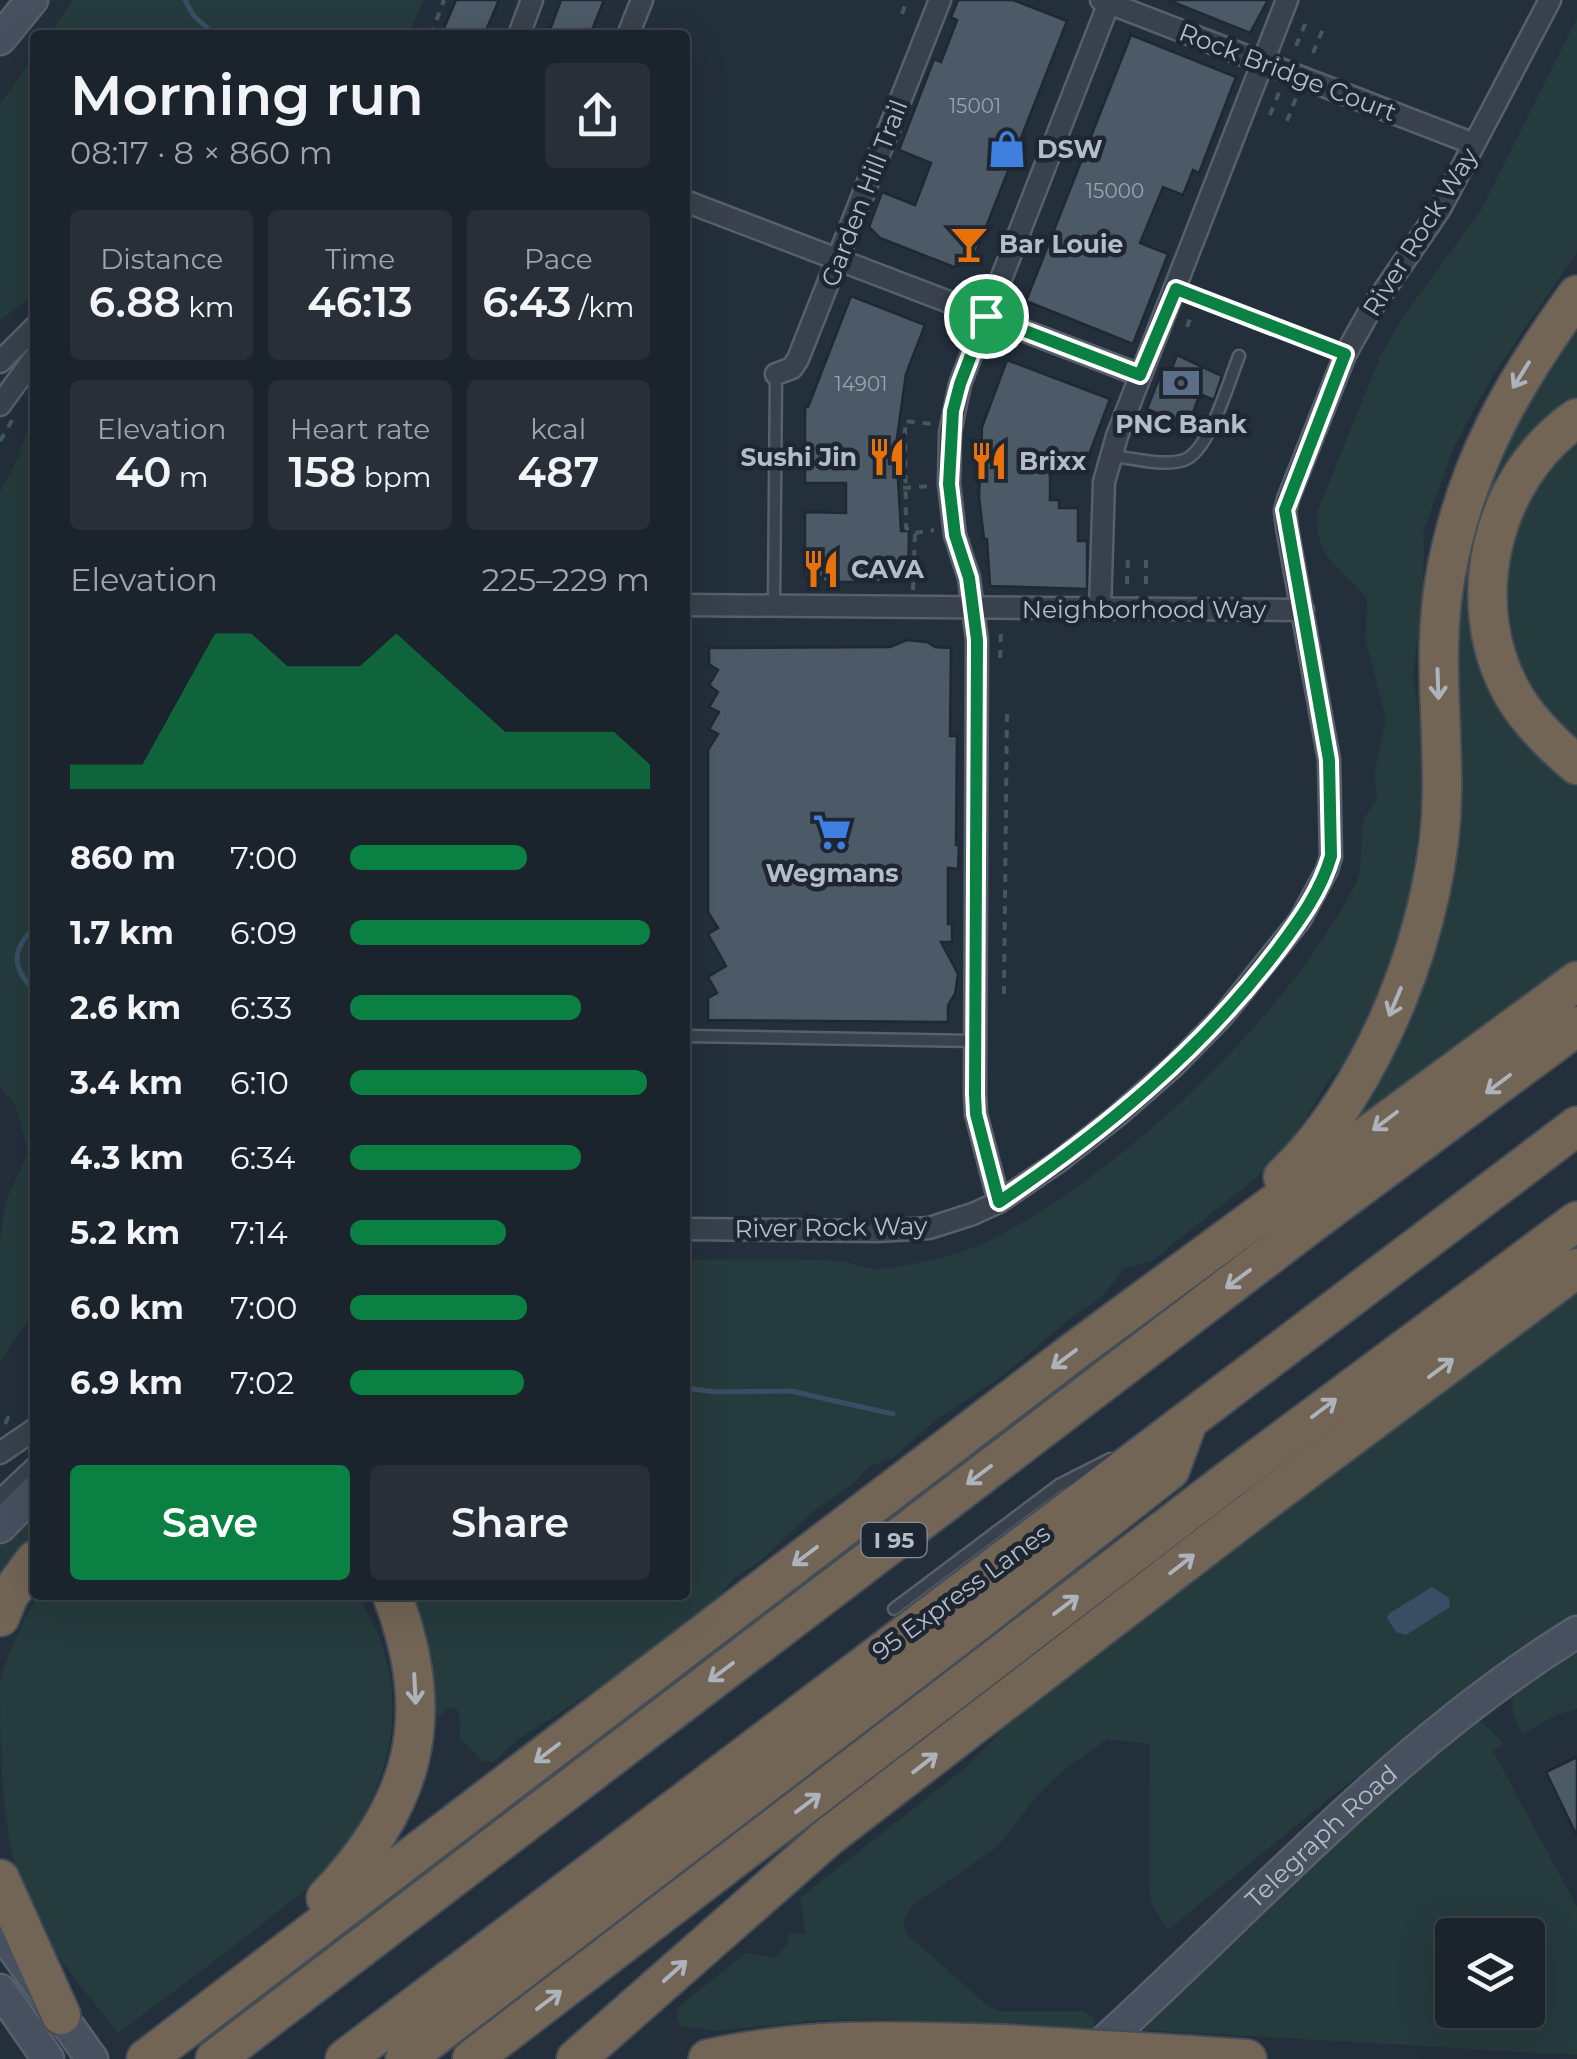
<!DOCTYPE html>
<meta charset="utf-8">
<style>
:root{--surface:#1b232d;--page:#282f39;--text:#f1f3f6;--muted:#a0a4aa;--line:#394049;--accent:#0b8043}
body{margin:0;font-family:Montserrat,sans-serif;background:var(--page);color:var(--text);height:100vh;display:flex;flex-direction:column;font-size:38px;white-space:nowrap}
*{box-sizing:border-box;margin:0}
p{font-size:32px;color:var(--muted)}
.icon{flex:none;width:55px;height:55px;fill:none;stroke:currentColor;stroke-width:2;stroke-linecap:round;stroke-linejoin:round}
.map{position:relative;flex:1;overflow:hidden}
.panel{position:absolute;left:30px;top:30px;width:660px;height:1570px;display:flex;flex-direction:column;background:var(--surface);border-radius:10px;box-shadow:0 10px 40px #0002,0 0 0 2px var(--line)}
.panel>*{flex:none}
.buttons{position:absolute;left:1435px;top:1918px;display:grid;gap:20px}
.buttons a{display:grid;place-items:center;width:110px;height:110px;border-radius:10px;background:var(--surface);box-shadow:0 10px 40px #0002,0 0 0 2px var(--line);font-size:50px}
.pin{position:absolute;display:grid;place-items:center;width:85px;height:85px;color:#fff;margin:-42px;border:5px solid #fff;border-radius:50%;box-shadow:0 2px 10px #0007}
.round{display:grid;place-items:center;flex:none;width:105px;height:105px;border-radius:10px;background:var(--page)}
.headline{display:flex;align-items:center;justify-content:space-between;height:170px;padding:0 40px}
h1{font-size:55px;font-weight:600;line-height:75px}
.stats{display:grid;grid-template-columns:repeat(3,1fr);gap:15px;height:170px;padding:10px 40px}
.stats div{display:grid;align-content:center;border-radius:10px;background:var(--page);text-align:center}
.stats b{font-size:42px;font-weight:600}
.stats small{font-size:28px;font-weight:400}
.stats p{font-size:28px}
.chart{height:280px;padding:20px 40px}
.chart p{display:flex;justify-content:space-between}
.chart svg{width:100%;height:180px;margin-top:10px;fill:var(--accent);opacity:.7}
.cta{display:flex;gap:20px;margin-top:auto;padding:20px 40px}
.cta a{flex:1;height:115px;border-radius:10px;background:var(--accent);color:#fff;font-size:40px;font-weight:600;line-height:115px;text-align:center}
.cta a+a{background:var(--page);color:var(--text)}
ul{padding:0 40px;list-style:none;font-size:32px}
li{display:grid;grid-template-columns:160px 120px 1fr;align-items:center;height:75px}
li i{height:25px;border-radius:12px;background:var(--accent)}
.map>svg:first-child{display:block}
.green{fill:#263b3d;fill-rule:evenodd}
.water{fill:#394e64}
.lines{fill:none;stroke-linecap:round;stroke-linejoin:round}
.stream{stroke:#394e64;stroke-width:5}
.building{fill:#4c5a67;stroke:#1f2833;stroke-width:2.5}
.lane-casing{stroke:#565f6a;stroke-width:15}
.street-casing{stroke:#565f6a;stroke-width:25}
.secondary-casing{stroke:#565f6a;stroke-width:35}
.highway-casing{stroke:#434c57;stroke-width:42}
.path{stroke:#44585a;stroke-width:4;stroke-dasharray:8 8;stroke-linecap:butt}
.lane{stroke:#38414c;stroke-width:10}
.street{stroke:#38414c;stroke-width:20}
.secondary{stroke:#46505f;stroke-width:30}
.highway{stroke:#726555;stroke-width:38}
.highway-bridge-casing{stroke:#434c57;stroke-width:42;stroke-linecap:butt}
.highway-bridge{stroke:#726555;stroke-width:38}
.oneway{stroke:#acb3bc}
.route-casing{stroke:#fff;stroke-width:20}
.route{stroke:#0b8043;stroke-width:12}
.labels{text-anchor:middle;stroke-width:9;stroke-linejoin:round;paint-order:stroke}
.number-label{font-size:20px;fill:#99a4af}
.shield{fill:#1d2631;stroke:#868f9a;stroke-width:2.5}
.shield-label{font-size:22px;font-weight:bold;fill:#b3bcc7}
.street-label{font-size:25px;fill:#b3bcc7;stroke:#1d2631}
.poi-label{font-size:25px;font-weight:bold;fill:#b3bcc7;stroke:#1d2631;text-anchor:start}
</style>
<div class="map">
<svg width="1577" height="2059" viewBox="0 0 1577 2059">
<rect width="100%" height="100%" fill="#242f3c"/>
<path class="green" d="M73 0H424L408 35H49Z
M1577 18V252L1490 380 1455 445 1424 529 1423 594 1413 677 1423 746V780L1414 872 1404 927 1381 1001 1345 1063 1328 1081 1306 1118 1280 1153 1256 1178 1152 1261 1124 1268 1101 1298 1067 1321 1008 1372 936 1420 894 1457 870 1466 850 1486 814 1511 758 1563 734 1578 720 1595 615 1677 519 1739 493 1762 482 1761 460 1739 459 1714 456 1708 448 1707 441 1716 434 1715 430 1675 409 1595H685V1259C735 1260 786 1258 837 1261 852 1262 866 1270 881 1269 909 1266 959 1255 984 1243 1116 1180 1289 1015 1355 885 1366 864 1357 838 1365 818 1367 811 1374 805 1377 799L1374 775 1386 719 1366 642 1367 598C1340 566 1312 557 1318 510L1381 355 1404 315 1480 212Z
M35 55V294L0 320V104Z
M1577 314V405L1476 583 1577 781V962L1310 1166 1420 989 1451 599 1489 455Z
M35 410V1300C30 1325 10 1341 0 1364V1240L6 1201 28 1153 16 1106 0 1086V492L16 462Z
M1577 443V748C1564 733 1546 719 1535 703 1525 687 1519 663 1515 644 1499 566 1511 496 1577 443Z
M1577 1290V1619L1463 1690 1168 1930 1152 1905 1149 1886 1150 1744 1107 1739 1063 1771 1037 1796 997 1847 912 1906 903 1922 909 1936 987 2005 999 2011H1083L1094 2018 1095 2029 1091 2036 1000 2031 888 2019 822 2020 717 2031 681 2026C675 2016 676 2011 683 2003L746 1953 775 1958 788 1943 789 1933 806 1934 800 1898 966 1767 1013 1719Z
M35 1508V1532L0 1571V1544Z
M38 1595H357C405 1668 402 1744 362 1818 354 1833 347 1853 335 1864 319 1880 300 1894 282 1908 229 1952 173 1992 118 2033 91 1998 40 1940 25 1900 2 1841 0 1750 0 1687 3 1662 24 1617 38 1595Z
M1577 1651V1709L1556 1715 1522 1734C1514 1718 1507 1706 1518 1690Z
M1471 1722 1483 1723 1504 1744 1493 1751 1577 1907V2055L1143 2030 1405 1778ZM1452 1935H1528V2010H1452Z"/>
<path class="water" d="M1432 1587 1449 1598 1450 1607 1406 1635 1396 1632 1387 1618 1390 1613Z"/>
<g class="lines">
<path class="stream" d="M185 0 193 15 215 35
M35 927C10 951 12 967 35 992
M685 1388 716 1392 791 1391 893 1414"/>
</g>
<path class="building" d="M456 0H499L484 35H441Z
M561 0H604L590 35H548Z
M958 0H1013L1067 21 973 260 954 267 880 238 869 227 882 192 915 205 931 163 899 150 934 59 941 62 957 20 951 17Z
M1168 0H1268L1250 33Z
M1131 35 1236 77 1199 173 1193 170 1183 195 1163 187 1140 243 1168 254 1133 344 1026 301Z
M851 296 925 325 906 374 896 445 901 531H909L908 582H823V577H805V512L846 513V483H805V407H808Z
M1177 355 1222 376 1214 400 1200 394 1188 426 1147 409 1163 368 1171 371Z
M1007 360 1110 399 1087 460H1050V500H1059V508H1078V541H1087V589L990 586 987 539H984L979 497 982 427Z
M907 640 927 642 935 647 951 648 950 736H957L956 845H959L958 869 948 868V924H952V942H941L958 974 955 994 948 1005V1022L708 1020V998L717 993 708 977 726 966 708 934 718 928 708 912V750L718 734 709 729 719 712 709 707 718 692 709 685 718 670 709 664V648L890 647Z
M1577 1757V1836L1546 1772Z"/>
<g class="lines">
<g class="lane-casing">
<path id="lane" d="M1176 289 1345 355
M1112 456C1134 458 1163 467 1184 460 1209 452 1229 381 1239 356
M774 605 776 374
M685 1036 974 1041
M894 1609 1059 1485 1110 1459"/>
</g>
<g class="street-casing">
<path id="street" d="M1101 0 1474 144
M519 35 532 0
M628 35 642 0
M685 201 1140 375
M0 362 35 327
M776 374 792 368 798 359 940 0
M0 405 35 357
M685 605 1303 610
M1100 610 1104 482 1117 436 1287 0
M999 1202 976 1114 975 1094 977 640 969 578 955 535 949 484 950 433 960 384 1110 0
M685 1229 877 1231 929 1228 973 1214 999 1202 1058 1162 1117 1116 1174 1066 1222 1017 1300 920 1327 870 1331 857 1329 760 1287 528 1285 511 1288 499 1345 355 1368 314 1440 209 1550 0
M0 1453 35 1429
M0 1501 35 1468"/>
</g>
<g class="secondary-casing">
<g id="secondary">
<path d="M0 39 32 0"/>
<path d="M0 1527 35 1491"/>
<path d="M0 1930 92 2059"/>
<path d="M0 1990 48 2059"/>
<path id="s1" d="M1087 2057C1248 1913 1392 1746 1577 1632"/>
</g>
</g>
<g class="highway-casing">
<path id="highway" d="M1577 418C1490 478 1461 605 1514 696 1530 723 1553 745 1577 765
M1283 1177C1376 1089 1441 920 1442 793 1443 719 1432 647 1446 573 1466 464 1513 383 1577 295
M0 1617 9 1595 35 1560
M0 1879 61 2015
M326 1898C415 1805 439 1717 392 1595
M1189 2055 1247 2059
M146 2059 1076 1350 1577 981
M215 2059 1309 1225 1577 1026
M345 2059 1577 1126
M405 2059 961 1634 1170 1470 1187 1424
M472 2059 1229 1480 1577 1221
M576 2059 828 1837 1261 1504 1577 1268
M708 2059C808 2036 901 2041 1003 2044"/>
</g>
<path class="path" d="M902 14 907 0
M431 35 444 0
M1296 46 1306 22
M1313 53 1323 29
M1270 115 1280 90
M1287 121 1298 93
M1187 327 1192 313
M0 441 13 419
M903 488 929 486
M915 533 934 530
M1127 584 1128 556
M1146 584V557
M913 590 915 533 906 528 905 421 933 424
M1000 658 1001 629
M1004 994 1007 710
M5 1424 8 1418 16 1420"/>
<use href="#lane" class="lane"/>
<use href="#street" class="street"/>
<use href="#secondary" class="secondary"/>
<use href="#highway" class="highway"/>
<g class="highway-bridge-casing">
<path id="highway-bridge" d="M1003 2044 1189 2055"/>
</g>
<use href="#highway-bridge" class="highway-bridge"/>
</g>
<defs><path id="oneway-shaft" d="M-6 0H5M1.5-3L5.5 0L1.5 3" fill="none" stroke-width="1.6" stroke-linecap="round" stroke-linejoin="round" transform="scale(2.5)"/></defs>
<g class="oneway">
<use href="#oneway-shaft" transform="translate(1521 375) rotate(122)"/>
<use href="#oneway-shaft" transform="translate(1438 684) rotate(88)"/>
<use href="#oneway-shaft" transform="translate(1395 1002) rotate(113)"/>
<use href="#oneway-shaft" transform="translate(1498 1084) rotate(143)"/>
<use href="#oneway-shaft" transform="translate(1385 1121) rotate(143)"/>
<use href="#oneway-shaft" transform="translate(1238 1279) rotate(143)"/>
<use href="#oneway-shaft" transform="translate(1064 1359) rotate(143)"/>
<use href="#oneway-shaft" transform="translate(1441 1368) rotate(-37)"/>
<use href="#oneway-shaft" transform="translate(1324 1408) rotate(-37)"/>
<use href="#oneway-shaft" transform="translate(979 1475) rotate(143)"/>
<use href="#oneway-shaft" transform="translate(805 1556) rotate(143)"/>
<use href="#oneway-shaft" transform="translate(1182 1564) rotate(-38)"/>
<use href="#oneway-shaft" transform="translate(1066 1605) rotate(-37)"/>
<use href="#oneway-shaft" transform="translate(721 1672) rotate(143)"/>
<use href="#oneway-shaft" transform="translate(415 1689) rotate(87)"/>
<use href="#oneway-shaft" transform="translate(547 1753) rotate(143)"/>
<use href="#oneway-shaft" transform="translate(925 1763) rotate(-38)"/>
<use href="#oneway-shaft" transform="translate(808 1803) rotate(-37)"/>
<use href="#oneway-shaft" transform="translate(675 1971) rotate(-42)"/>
<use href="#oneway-shaft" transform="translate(549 2000) rotate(-37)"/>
</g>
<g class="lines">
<g class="route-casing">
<path id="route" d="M1176 289 1345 354 1285 510 1329 760 1331 856C1321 891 1299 921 1278 949 1201 1051 1104 1131 999 1202L976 1114 975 1094 977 640 969 578 955 535 949 484 953 411 960 384 986 316 1140 375Z"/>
</g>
<use href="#route" class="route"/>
</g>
<defs>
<g id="shop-bare" transform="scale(3)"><path d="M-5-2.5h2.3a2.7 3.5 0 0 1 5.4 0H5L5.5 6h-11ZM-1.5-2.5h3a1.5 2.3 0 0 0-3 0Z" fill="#3f7fe0" stroke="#1d2631" stroke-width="2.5" paint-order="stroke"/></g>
<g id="bar-bare" transform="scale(3)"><path d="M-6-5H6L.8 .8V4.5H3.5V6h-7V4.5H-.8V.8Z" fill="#e8710a" stroke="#1d2631" stroke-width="2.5" paint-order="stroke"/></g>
<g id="bank-bare" transform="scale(3)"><path d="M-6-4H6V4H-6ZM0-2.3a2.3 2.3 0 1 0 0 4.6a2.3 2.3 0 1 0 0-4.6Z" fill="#5c6f8a" stroke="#1d2631" stroke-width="2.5" paint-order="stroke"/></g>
<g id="restaurant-bare" transform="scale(3)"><path d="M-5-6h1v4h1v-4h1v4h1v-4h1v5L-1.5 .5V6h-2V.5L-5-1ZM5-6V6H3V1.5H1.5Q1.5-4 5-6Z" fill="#e8710a" stroke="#1d2631" stroke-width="2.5" paint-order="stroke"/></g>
<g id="supermarket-bare" transform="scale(3)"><path d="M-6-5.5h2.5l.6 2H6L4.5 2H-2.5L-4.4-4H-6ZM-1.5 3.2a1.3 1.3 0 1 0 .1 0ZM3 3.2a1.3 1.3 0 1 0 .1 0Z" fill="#3f7fe0" stroke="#1d2631" stroke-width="2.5" paint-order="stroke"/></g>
</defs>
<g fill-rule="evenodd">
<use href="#shop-bare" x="1007" y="149"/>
<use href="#bar-bare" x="969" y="244"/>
<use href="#bank-bare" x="1181" y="383"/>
<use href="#restaurant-bare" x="887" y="457"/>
<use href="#restaurant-bare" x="989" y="461"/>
<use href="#restaurant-bare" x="821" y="569"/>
<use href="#supermarket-bare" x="832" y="832"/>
</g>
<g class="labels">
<g class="number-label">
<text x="975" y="113">15001</text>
<text x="1115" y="198">15000</text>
<text x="861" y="391">14901</text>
</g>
<rect class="shield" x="861.5" y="1523" width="65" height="34" rx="8"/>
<g class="shield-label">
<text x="894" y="1548">I 95</text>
</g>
<g class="street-label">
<text transform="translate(1288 72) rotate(21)" y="9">Rock Bridge Court</text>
<text transform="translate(864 193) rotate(-69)" y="9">Garden Hill Trail</text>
<text transform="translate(1420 232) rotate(-58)" y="9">River Rock Way</text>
<text x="1144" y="618">Neighborhood Way</text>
<text transform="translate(831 1227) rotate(-1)" y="9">River Rock Way</text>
<text transform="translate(961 1592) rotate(-36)" y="9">95 Express Lanes</text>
<text dy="9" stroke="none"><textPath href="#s1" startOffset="322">Telegraph Road</textPath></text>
</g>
<g class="poi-label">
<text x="1037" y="158">DSW</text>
<text x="999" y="253">Bar Louie</text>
<text x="1181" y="433" text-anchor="middle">PNC Bank</text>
<text x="857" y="466" text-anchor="end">Sushi Jin</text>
<text x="1019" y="470">Brixx</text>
<text x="851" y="578">CAVA</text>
<text x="832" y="882" text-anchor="middle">Wegmans</text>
</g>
</g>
</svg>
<div class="buttons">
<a><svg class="icon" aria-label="layers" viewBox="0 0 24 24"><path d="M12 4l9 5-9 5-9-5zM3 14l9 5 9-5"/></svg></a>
</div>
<div class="pin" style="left:986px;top:316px;background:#1e9e55"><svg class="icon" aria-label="arrive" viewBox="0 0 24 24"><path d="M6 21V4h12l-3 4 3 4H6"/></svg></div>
<section class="panel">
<div class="headline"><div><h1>Morning run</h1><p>08:17 · 8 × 860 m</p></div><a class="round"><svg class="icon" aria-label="share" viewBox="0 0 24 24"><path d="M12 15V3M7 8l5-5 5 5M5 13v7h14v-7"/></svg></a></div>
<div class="stats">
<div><p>Distance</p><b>6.88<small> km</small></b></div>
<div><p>Time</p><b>46:13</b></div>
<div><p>Pace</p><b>6:43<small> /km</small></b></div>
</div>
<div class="stats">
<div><p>Elevation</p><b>40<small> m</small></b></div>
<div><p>Heart rate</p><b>158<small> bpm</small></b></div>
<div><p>kcal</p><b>487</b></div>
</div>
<div class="chart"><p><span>Elevation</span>225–229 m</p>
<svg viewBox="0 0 160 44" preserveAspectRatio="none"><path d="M0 44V38L10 38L20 38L30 22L40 6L50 6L60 14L70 14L80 14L90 6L100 14L110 22L120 30L130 30L140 30L150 30L160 38V44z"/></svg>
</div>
<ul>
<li><b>860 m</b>7:00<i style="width:59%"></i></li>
<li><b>1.7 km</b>6:09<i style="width:100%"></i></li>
<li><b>2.6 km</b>6:33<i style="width:77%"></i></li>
<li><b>3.4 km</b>6:10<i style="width:99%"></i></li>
<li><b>4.3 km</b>6:34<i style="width:77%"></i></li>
<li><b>5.2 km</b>7:14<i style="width:52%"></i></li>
<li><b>6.0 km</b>7:00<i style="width:59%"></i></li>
<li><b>6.9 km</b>7:02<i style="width:58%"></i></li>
</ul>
<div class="cta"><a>Save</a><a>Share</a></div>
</section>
</div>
